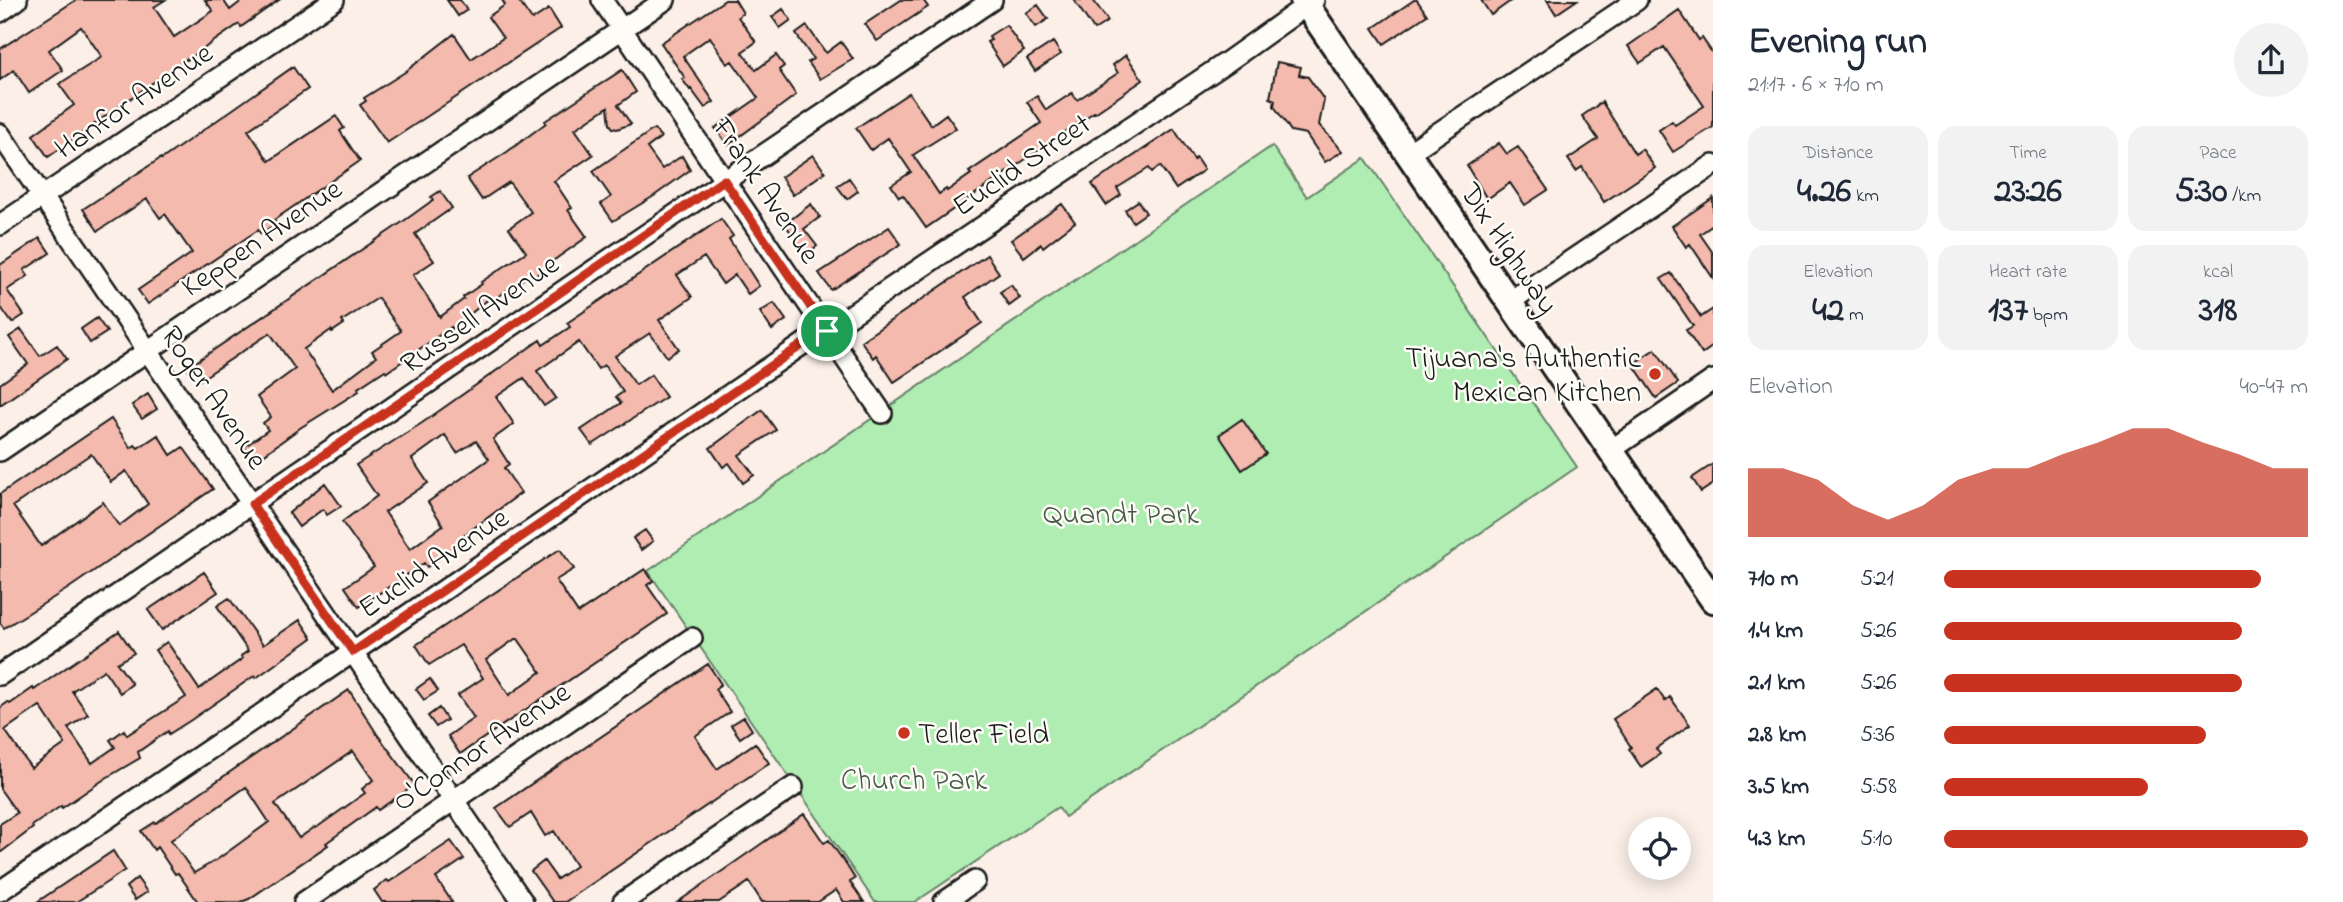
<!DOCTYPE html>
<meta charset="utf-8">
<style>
:root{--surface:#fff;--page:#f2f2f3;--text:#1f2937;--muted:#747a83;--accent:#c8321e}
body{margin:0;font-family:"Indie Flower",sans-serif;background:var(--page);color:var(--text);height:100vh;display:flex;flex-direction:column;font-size:26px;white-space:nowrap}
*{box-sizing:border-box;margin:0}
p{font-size:23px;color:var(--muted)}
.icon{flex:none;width:38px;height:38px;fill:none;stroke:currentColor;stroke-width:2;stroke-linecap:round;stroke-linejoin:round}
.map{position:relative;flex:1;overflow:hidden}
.panel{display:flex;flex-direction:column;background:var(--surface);width:630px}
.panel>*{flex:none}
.controls{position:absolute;left:1628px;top:817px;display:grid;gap:14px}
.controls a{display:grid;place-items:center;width:63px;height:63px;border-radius:50%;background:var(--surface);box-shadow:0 4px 18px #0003;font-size:35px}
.pin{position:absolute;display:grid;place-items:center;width:60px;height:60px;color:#fff;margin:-30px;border:4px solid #fff;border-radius:50%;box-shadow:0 2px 7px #0007}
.round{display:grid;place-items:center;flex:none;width:74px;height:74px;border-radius:37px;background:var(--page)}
.summary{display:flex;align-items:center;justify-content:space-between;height:119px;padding:0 35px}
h1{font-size:38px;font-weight:700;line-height:52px}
.figures{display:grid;grid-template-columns:repeat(3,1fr);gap:10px;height:119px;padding:7px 35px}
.figures div{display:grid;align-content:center;border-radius:18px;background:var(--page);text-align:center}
.figures b{font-size:35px;font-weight:700}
.figures small{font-size:19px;font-weight:400}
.figures p{font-size:19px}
.chart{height:196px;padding:14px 35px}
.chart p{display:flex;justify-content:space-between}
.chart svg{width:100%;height:126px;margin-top:7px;fill:var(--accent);opacity:.7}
ul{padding:0 35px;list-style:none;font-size:23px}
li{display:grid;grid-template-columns:112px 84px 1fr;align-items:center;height:52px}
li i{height:18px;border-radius:9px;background:var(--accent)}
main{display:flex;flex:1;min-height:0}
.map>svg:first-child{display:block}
.park{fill:#b0edb3;stroke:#668468;stroke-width:2}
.building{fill:#f4baad;stroke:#1c1c1c;stroke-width:2;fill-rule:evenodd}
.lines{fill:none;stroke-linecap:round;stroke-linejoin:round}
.minor-casing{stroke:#1c1c1c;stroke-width:24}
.major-casing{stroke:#1c1c1c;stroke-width:30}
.minor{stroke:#fdfcf7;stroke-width:19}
.major{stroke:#fdfcf7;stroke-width:24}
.route-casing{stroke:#fff;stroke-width:14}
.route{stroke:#c8321e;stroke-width:9}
.poi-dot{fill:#c8321e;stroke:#fdfcf7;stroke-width:2.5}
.labels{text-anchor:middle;stroke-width:5;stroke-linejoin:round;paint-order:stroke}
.street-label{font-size:30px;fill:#1c1c1c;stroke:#fdfcf7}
.poi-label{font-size:30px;fill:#1c1c1c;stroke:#fdfcf7;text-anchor:end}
.park-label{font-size:30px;fill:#485b49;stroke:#fdfcf7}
</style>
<main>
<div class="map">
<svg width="1713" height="902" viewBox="0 0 1713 902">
<rect width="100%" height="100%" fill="#fbefe8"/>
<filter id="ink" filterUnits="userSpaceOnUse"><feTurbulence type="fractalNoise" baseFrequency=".0143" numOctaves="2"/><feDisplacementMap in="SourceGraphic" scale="14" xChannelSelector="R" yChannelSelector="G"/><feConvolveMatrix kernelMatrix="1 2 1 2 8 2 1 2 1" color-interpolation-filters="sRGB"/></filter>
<g filter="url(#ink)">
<path class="park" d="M1272 146 1307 197 1365 158 1577 467 1065 817 1058 807 915 902H875L648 571Z"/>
<path class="building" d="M76 0H165L154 7 174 37 213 11 205 0H223L230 10 243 0H279L241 27 239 24 187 60 186 59 48 157 33 135 74 105 59 84 102 57 81 27 49 50 63 70 29 93 14 70 0 80V49Z
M447 0H460L467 10 458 16Z
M502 0H518L532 20 549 9 561 28 387 143 360 105 366 101 364 98 405 72 454 34 471 59 503 38 488 17 505 5Z
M725 0H735L743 13 738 17 756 42 742 52 756 70 776 55 784 66 779 70 796 95 728 145 715 128 758 98 732 61 727 64 710 37 683 56 714 102 705 108 691 89 690 90 682 79 685 78 661 43Z
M901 0H923L928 7 877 41 865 24Z
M1074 0H1093L1108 21 1094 30Z
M1414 0H1417L1427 15 1384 44 1373 28Z
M1481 0H1512L1491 15Z
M1547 0H1577L1556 14Z
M1038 5 1048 19 1036 27 1026 13Z
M783 9 791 20 780 28 772 17Z
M1679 10 1699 40 1702 38 1713 54V127L1673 152 1659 130 1672 121 1675 125 1704 106 1664 47 1640 63 1628 46Z
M1006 25 1024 51 1003 66 987 42 991 40 989 36Z
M807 26 826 53 841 42 853 59 820 79 808 62 813 59 796 34Z
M1053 42 1061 54 1035 71 1027 59Z
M1126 55 1143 80 1095 113 1094 112 926 228 903 195 899 197 891 185 911 172 888 138 871 150 856 128 909 93 931 125 946 114 956 128 913 155 939 194 946 189 947 191 971 174 969 172 1041 123 1027 102 1037 96 1046 110 1072 93 1077 100 1118 73 1113 65Z
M1277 62 1301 67 1299 75 1308 77 1324 100 1319 125 1343 151 1325 162 1306 134 1291 131 1274 106 1275 100 1270 98Z
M293 67 308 89 248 130 269 161 336 116 344 128 340 131 360 161 274 220 276 223 261 234 258 230 148 304 138 290 192 253 165 214 160 218 147 199 98 231 83 209 161 158 162 159Z
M622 70 636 92 618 105 631 124 617 129 613 128 610 124 608 107 575 129 593 155 554 181 572 208 568 210 587 237 547 265 548 267 535 276 532 273 493 300 491 297 452 329 451 327 387 372 385 370 358 388 359 391 300 428 255 461 244 447 268 430 263 423 271 417 257 397 295 369 270 333 197 382 187 368 401 223 433 200 431 197 440 191 452 208 415 234 434 261 413 275 440 317 464 299 463 297 482 284 481 282 526 252 509 228 531 212 509 182 482 200 467 178 507 152 546 123 545 121ZM378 298 401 331 372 351 376 357 332 390 304 349 331 330 332 332 344 324 342 321Z
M1602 102 1635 154 1642 149 1655 168 1604 202 1582 167 1576 171 1568 159 1598 139 1582 116Z
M654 129 661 137 647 148 662 169 682 156 690 170 654 196 613 221 601 204 611 197 593 171Z
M1174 129 1194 160 1196 158 1204 170 1176 189 1160 166 1152 172 1149 168 1117 188 1121 195 1106 205 1092 184Z
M1499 143 1507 154 1518 147 1548 190 1525 205 1510 183 1487 199 1467 166Z
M813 155 825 172 793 195 781 177Z
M849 178 858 191 847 199 837 186Z
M1713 198V225L1700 234 1713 253V278L1690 244 1686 247 1672 226Z
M1138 201 1146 213 1133 222 1125 210Z
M811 204 820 217 804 229 817 246 806 254 785 224Z
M1062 204 1075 222 1043 247 1041 244 1024 257 1011 240Z
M721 219 733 236 729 239 759 286 748 294 735 275 723 284 704 257 677 275 692 297 659 320 679 349 667 357 650 333 615 356 636 385 651 375 666 397 592 445 581 430 621 403 616 397 623 392 604 365 598 369 579 342 537 371 556 398 544 406 524 378 496 397 514 424 493 439 509 464 504 468 521 493 459 539 461 542 440 558 427 567 424 563 359 607 345 587 374 567 342 522 377 496 356 465 422 423 540 340 543 345 570 327 567 323ZM445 435 457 453 476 441 489 459 428 502 443 525 410 549 385 512 428 483 412 459Z
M889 227 901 244 831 290 819 273Z
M40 238 50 253 24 270 28 276 7 290 24 315 12 323 0 306V265Z
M987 255 999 273 965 297 982 323 894 382 876 355 873 358 861 341Z
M1671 273 1701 317 1713 309V346L1702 354 1686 330 1693 326 1661 279Z
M1011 285 1020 298 1009 306 1000 292Z
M774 303 786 320 772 330 760 312Z
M97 318 107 332 90 343 81 329Z
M21 329 40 356 57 345 67 359 0 405V384L28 364 9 337Z
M1655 349 1678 383 1656 398 1633 364Z
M148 394 157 409 142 419 132 405Z
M762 410 776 430 739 455 754 475 743 483 729 463 723 467 710 448Z
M111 419 131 448 135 445 138 448 158 435 171 455 183 447 213 489 69 588 4 628 0 623V494ZM91 454 111 482 126 471 148 504 119 526 103 502 41 546 13 506Z
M1242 419 1266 454 1242 470 1219 435Z
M1713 464V484L1701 492 1692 478Z
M325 483 341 506 327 515 323 509 299 527 289 513Z
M645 530 653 541 641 550 633 538Z
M560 549 574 569 556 580 578 613 645 569 653 581 647 585 667 614 460 754 448 736 474 718 458 695 483 678 461 645 429 665 416 645ZM515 639H518L541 672 509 695 486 660Z
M204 572 218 592 162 630 148 610Z
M229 598 263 645 300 620 312 638 256 678 254 676 191 720 169 734 168 731 138 752 140 758 106 778 62 808 61 806 32 826 33 828 0 853V824L17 813 0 789V708L8 702 10 704 33 688 34 690 119 631 134 653 117 663 132 684 120 693 104 670 72 691 88 714 68 728 92 763 115 747 110 740 124 730 127 735 186 697 155 650 167 642 199 689 242 659 241 656 248 651 217 606ZM40 706 65 744 31 768 5 730Z
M708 664 721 684 715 689 730 712 695 736 717 769 755 743 769 763 565 902H553L531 871 544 861 557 879 576 866 554 831 545 836 531 813 510 827 496 808Z
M430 679 438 691 424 700 416 689Z
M1657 689 1665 701 1670 697 1690 725 1656 749 1660 754 1641 767 1629 749 1631 747 1613 719Z
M349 690 377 734 415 785 378 810 376 807 326 843 328 845 249 899 241 902H198L178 873 175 874 157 847 154 850 141 831 155 822 156 823ZM353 751 373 780 362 789 365 793 316 828 315 827 299 838 275 804ZM246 787 269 822 218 859 194 873 171 840Z
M439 708 447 720 436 727 428 716Z
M744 717 752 730 740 738 731 725Z
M804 814 824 843 829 840 847 866 855 879 850 882 864 902H844L836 890 818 902H762L749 882 719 902H678Z
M451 841 464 859 436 878 452 902H382L374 890 387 880 389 882Z
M113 851 125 870 112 879 76 902H37Z
M137 878 147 892 135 900 126 887Z"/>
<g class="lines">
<g class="minor-casing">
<path id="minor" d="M602 0 882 413
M0 12 17 0
M0 134 523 902
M1408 153 1637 0
M0 225 334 0
M1509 302 1713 165
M1611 450 1713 380
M0 451 665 0
M0 675C331 451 660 223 992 0
M0 891 368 642 812 338 827 331 1227 62 1314 0
M304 902 692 638
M623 902 793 787
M944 902 975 881"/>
</g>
<g class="major-casing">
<path id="major" d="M1303 0 1713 600"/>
</g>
<use href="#minor" class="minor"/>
<use href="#major" class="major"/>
</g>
</g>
<g class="lines" filter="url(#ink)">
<g class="route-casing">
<path id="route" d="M724 180 827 331 812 338 353 652 252 504Z"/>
</g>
<use href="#route" class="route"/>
</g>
<g class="poi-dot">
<circle cx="1655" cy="374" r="7"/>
<circle cx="904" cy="733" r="7"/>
</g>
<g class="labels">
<g class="street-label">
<text transform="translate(133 100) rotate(-34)" y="10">Hanfor Avenue</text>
<text transform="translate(1021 164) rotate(-34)" y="10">Euclid Street</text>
<text transform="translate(767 190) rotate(56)" y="10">Frank Avenue</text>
<text transform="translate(261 237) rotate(-34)" y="10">Keppen Avenue</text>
<text transform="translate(1510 248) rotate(56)" y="10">Dix Highway</text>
<text transform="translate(479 313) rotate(-35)" y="10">Russell Avenue</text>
<text transform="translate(215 397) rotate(56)" y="10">Roger Avenue</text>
<text transform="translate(433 562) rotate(-34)" y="10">Euclid Avenue</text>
<text transform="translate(481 746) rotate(-34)" y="10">O'Connor Avenue</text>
</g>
<g class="poi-label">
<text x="1641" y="367">Tijuana's Authentic<tspan x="1641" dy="34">Mexican Kitchen</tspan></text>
<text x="918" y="743" text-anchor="start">Teller Field</text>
</g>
<g class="park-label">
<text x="1121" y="523">Quandt Park</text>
<text x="914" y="789">Church Park</text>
</g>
</g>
</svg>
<div class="controls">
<a><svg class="icon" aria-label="locate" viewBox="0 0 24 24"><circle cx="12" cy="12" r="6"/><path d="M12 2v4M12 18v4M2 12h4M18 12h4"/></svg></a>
</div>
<div class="pin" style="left:827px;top:331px;background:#1e9e55"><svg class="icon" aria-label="arrive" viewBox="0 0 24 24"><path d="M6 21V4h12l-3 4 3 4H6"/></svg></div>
</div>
<section class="panel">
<div class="summary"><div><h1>Evening run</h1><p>21:17 · 6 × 710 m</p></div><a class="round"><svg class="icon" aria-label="share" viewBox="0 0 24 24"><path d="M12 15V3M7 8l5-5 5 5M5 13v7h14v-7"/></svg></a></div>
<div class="figures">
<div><p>Distance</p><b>4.26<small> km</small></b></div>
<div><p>Time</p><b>23:26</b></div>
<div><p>Pace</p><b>5:30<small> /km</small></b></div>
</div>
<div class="figures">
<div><p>Elevation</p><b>42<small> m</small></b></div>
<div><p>Heart rate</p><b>137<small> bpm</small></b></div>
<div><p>kcal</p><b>318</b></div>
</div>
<div class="chart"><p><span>Elevation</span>40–47 m</p>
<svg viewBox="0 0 160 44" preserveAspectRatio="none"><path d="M0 44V20L10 20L20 24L30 33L40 38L50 33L60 24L70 20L80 20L90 15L100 11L110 6L120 6L130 11L140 15L150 20L160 20V44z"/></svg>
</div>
<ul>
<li><b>710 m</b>5:21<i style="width:87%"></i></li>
<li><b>1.4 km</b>5:26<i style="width:82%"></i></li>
<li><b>2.1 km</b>5:26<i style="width:82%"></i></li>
<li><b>2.8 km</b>5:36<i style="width:72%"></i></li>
<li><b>3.5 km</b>5:58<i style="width:56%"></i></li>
<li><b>4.3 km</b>5:10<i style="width:100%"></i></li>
</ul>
</section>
</main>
